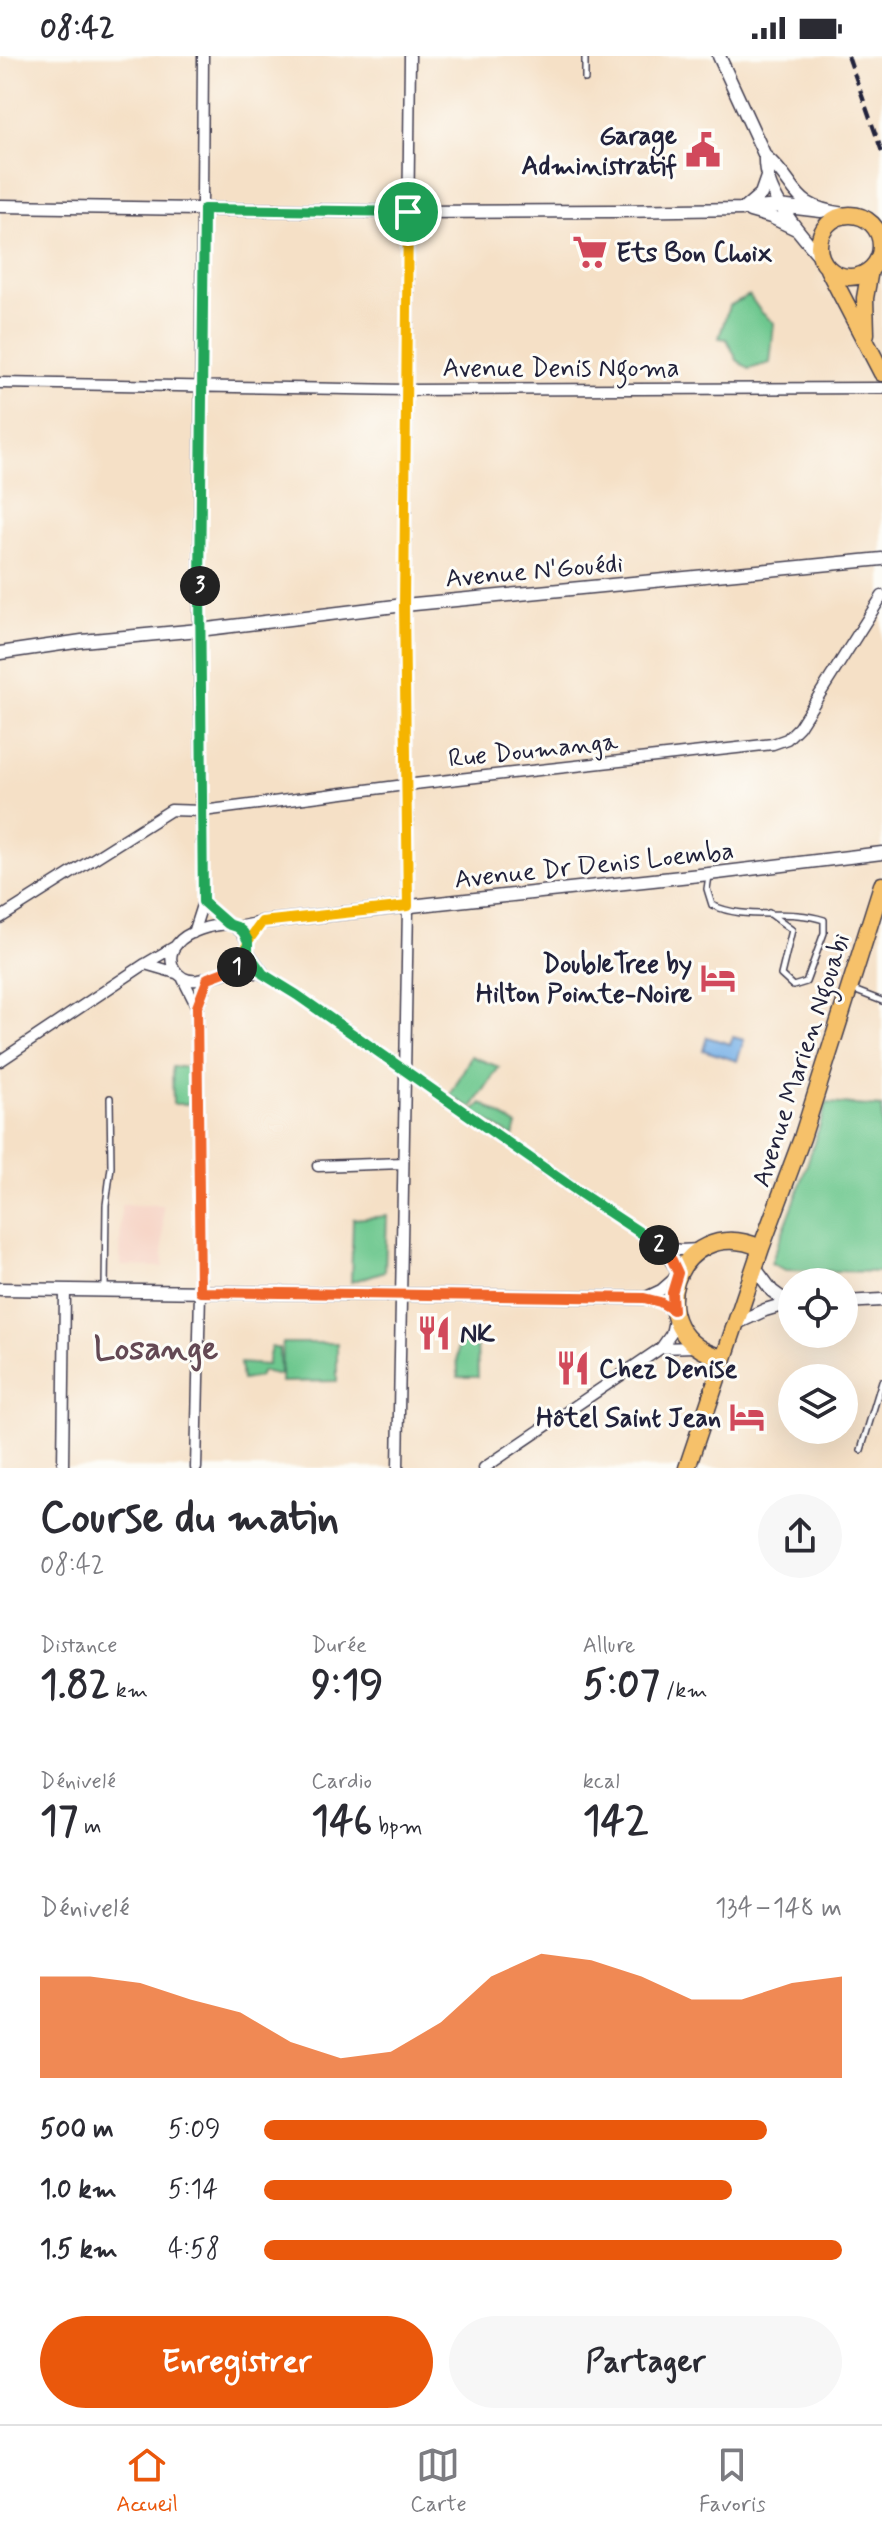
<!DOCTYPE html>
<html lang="fr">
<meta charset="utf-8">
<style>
:root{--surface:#fff;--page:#f7f7f7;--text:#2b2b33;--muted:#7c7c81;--line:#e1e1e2;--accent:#ea580c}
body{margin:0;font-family:Mynerve,sans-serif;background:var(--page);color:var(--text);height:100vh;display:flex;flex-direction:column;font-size:30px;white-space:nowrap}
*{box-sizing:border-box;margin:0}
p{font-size:26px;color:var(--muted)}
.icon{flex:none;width:44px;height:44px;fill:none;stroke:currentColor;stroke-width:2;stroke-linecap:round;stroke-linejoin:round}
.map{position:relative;height:1412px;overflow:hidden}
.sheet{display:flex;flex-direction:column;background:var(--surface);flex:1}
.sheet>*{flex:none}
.fabs{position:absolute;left:778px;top:1212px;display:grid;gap:16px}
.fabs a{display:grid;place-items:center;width:80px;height:80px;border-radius:50%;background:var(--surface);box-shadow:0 8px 32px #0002;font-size:40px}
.pin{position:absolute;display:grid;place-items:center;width:68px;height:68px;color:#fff;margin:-34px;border:4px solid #fff;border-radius:50%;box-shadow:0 2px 8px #0007}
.km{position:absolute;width:40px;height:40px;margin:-20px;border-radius:50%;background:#222;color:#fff;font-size:22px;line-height:40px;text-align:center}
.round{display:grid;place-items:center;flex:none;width:84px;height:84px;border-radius:42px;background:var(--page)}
.summary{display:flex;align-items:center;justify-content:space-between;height:136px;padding:0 40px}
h1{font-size:44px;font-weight:800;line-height:60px}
.stats{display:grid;grid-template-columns:repeat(3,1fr);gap:12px;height:136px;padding:8px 40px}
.stats div{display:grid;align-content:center}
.stats b{font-size:40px;font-weight:800}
.stats small{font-size:22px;font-weight:400}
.stats p{font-size:22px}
.chart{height:224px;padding:16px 40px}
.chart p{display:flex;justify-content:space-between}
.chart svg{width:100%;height:144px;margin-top:8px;fill:var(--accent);opacity:.7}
.button{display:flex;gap:16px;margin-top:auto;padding:16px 40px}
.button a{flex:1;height:92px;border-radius:48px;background:var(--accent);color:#fff;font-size:32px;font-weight:800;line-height:92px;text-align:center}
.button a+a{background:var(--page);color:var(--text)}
ul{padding:0 40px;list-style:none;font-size:26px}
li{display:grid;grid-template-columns:128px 96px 1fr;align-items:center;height:60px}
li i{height:20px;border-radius:10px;background:var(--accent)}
.status{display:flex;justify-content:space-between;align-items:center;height:56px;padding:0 40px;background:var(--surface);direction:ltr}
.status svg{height:22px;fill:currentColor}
.tab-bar{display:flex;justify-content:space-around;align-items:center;height:112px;border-top:2px solid var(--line);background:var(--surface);font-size:22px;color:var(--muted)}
.tab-bar a{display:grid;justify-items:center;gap:4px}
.tab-bar .selected{color:var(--accent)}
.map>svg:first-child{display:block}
.built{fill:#f6d2c3}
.green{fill:#6ec88f;stroke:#487565;stroke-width:2}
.water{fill:#75afe6;stroke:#4c6890;stroke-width:2}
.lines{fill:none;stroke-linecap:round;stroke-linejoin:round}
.service-casing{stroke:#423e50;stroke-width:8}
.minor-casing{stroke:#423e50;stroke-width:13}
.tertiary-casing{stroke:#423e50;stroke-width:15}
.primary-casing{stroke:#423e50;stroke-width:19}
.service{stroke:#fff;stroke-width:5}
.minor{stroke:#fff;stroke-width:10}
.tertiary{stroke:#fff;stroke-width:12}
.primary{stroke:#f6c16b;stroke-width:16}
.rail{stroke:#22223b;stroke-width:4;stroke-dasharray:12 6;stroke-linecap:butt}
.split-1-casing{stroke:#fff;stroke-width:16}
.split-2-casing{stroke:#fff;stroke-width:16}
.split-3-casing{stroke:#fff;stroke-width:16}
.split-4-casing{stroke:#fff;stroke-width:16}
.split-1{stroke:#f5b400;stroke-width:10}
.split-2{stroke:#f0652b;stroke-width:10}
.split-3{stroke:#22a559;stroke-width:10}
.split-4{stroke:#22a559;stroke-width:10}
.labels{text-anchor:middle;stroke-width:6;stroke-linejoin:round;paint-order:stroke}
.poi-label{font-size:26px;font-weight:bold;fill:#22223b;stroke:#fdfcf7;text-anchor:end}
.street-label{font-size:26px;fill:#22223b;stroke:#fdfcf7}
.district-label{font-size:34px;font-weight:bold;fill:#644954;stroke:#fdfcf7}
</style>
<div class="status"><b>08:42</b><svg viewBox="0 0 49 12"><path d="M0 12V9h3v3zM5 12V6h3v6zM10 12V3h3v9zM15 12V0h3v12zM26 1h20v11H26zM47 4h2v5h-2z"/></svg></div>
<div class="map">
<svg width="882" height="1412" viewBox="0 0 882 1412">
<rect width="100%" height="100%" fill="#fdfcf7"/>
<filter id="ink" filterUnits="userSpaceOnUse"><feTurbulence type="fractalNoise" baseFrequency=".0125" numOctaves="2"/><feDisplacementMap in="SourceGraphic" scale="16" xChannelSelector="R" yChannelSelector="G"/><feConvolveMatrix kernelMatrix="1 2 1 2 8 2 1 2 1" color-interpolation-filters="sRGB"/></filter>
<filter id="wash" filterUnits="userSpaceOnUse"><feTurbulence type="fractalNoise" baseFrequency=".006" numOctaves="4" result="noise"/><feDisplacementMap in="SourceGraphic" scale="32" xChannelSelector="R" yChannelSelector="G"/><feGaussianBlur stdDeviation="1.8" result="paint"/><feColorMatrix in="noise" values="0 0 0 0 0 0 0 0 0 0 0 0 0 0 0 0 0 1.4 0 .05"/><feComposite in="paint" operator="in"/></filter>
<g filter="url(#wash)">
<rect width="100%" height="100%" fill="#f5e0c6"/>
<path class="built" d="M121 1149H163V1211L120 1210Z"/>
<path class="green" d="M749 239 761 256 774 267 770 307 749 313 737 304 727 283 719 282 729 250Z
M471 1000 499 1011 472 1052 450 1040Z
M172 1011H188L189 1048H173Z
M482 1047 517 1070 513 1081 473 1056Z
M827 1047 882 1051V1216L785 1214 771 1207 797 1139Z
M387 1160 385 1215 351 1226 353 1163Z
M477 1285 478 1321H458L457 1286Z
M282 1287H337V1325L281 1326Z
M271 1291 279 1293 280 1319 262 1315 259 1321 242 1324 240 1307 267 1309Z"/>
<path class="water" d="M707 981 730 988 733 981 744 984 737 1005 703 994Z"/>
</g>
<g filter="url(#ink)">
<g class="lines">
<g class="service-casing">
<path id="service" d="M585 23V0
M709 820 707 833 712 849C745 865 786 852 824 864V877L806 926 793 930 781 919 792 874 769 857
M851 933 882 945
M105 1234 106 1149 111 1111 110 1042
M861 1394 882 1325"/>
</g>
<g class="minor-casing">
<path id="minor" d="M0 327 405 334 882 332
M203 846 228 868
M0 862 171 754 203 755 405 729 773 688 787 683 799 671 882 540
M228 868C246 873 257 897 239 910 228 917 210 922 198 924 177 927 163 904 177 888 187 875 212 869 228 868Z
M237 871 262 866
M193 877 203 846 199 574 203 0
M145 908 176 917
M233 913 263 918 297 939 580 1137 662 1191 678 1217
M183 923 197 951 200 1236 196 1412
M197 951 208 922
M0 1005 145 908 174 891
M318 1110 403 1107
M662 1191 680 1194 699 1193
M644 1242 661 1234 676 1221
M644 1242 660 1246 673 1254
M661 1292 695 1291
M63 1412 65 1234
M398 1412 408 850 404 549 410 0
M484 1412 661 1292 671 1278 674 1264"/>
</g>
<g class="tertiary-casing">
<path id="tertiary" d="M719 0 765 100C763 138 799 176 822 203
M765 100C801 130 787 150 844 158
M0 150 408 156 615 155 743 153 779 150 821 155
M746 151 761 138 768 118
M750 155 771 161 796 173
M0 597 82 585 199 574 404 549 882 503
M262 866 709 818 882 797
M248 897 263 918
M755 1212 772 1235 787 1246
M0 1233 644 1242
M844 1246 882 1244
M737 1267 765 1254 792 1246"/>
</g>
<g class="primary-casing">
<path id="primary" d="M819 190a31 31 0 1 1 62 0a31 31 0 1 1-62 0Z
M828 213 882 317
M866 278 865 242 870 214
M723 1302C633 1280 676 1154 761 1192
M687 1412 761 1192 802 1082 882 829"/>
</g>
<use href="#service" class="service"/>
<use href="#minor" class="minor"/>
<use href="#tertiary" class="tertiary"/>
<use href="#primary" class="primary"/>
<path class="rail" d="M848 0 882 96"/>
</g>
</g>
<g class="lines" filter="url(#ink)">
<g class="split-1-casing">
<path id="split-1" d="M237 911 245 902 248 885 262 866 408 850 404 549 408 156"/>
</g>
<g class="split-2-casing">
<path id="split-2" d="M237 911 208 922 197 951 200 1236 644 1242 660 1246 673 1254 672 1237 678 1217 672 1204 659 1189"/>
</g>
<g class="split-3-casing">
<path id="split-3" d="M200 530 203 846 228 868 237 871 243 876 248 885V897L263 918 297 939 580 1137 659 1189"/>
</g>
<g class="split-4-casing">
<path id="split-4" d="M200 530 204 153 408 156"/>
</g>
<use href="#split-1" class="split-1"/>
<use href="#split-2" class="split-2"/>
<use href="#split-3" class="split-3"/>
<use href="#split-4" class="split-4"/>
</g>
<defs>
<g id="civic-bare" transform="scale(2.76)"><path d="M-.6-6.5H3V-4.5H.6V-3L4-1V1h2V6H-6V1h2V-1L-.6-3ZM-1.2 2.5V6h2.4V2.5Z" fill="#d1495b" stroke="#fdfcf7" stroke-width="2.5" paint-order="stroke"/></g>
<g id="supermarket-bare" transform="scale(2.76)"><path d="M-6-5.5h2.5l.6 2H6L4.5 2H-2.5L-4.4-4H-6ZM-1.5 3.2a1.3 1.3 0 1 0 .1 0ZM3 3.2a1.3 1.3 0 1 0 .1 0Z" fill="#d1495b" stroke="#fdfcf7" stroke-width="2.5" paint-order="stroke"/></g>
<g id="hotel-bare" transform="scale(2.76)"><path d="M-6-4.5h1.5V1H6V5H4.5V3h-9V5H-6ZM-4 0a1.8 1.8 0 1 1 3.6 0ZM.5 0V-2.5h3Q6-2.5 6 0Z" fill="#d1495b" stroke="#fdfcf7" stroke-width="2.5" paint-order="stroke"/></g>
<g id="restaurant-bare" transform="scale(2.76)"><path d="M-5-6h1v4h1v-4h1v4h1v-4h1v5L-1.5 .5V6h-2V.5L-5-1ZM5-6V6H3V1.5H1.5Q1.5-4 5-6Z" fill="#d1495b" stroke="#fdfcf7" stroke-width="2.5" paint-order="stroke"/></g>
</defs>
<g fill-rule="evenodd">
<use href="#civic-bare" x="703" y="94"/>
<use href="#supermarket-bare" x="590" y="196"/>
<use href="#hotel-bare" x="718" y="922"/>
<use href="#restaurant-bare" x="434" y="1277"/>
<use href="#restaurant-bare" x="573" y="1312"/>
<use href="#hotel-bare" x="747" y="1361"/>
</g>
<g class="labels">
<g class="poi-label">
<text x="677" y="88">Garage<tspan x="677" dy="30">Administratif</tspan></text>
<text x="616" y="205" text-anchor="start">Ets Bon Choix</text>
<text x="692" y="916">DoubleTree by<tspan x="692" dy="30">Hilton Pointe-Noire</tspan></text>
<text x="460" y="1286" text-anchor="start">NK</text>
<text x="599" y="1321" text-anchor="start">Chez Denise</text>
<text x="721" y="1370">Hôtel Saint Jean</text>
</g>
<g class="street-label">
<text x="561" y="320">Avenue Denis Ngoma</text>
<text transform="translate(534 514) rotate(-5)" y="9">Avenue N'Gouédi</text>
<text transform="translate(533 693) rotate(-6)" y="9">Rue Doumanga</text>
<text transform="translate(594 808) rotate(-6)" y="9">Avenue Dr Denis Loemba</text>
<text transform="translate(800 1004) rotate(-72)" y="9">Avenue Marien Ngouabi</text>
</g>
<g class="district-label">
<text x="156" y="1303">Losange</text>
</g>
</g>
</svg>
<div class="fabs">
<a><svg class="icon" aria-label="locate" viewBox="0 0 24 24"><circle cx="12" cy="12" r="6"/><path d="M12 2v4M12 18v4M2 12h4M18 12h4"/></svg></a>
<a><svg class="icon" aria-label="layers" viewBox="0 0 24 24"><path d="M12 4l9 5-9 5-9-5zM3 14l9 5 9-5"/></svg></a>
</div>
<div class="pin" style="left:408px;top:156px;background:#1e9e55"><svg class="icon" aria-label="arrive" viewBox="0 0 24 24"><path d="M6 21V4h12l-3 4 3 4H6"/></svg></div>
<b class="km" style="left:237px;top:911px">1</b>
<b class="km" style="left:659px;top:1189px">2</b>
<b class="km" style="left:200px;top:530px">3</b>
</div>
<section class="sheet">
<div class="summary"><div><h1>Course du matin</h1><p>08:42</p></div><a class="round"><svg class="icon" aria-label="share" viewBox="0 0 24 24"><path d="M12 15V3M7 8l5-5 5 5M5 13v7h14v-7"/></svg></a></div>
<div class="stats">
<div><p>Distance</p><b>1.82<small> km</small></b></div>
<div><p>Durée</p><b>9:19</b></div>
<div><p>Allure</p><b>5:07<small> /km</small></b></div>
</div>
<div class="stats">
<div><p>Dénivelé</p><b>17<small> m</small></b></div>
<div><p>Cardio</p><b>146<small> bpm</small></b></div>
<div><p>kcal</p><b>142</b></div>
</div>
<div class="chart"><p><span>Dénivelé</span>134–148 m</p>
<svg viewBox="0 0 160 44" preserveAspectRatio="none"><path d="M0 44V13L10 13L20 15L30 20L40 24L50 33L60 38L70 36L80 27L90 13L100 6L110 8L120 13L130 20L140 20L150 15L160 13V44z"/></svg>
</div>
<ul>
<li><b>500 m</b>5:09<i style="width:87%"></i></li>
<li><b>1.0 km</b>5:14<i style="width:81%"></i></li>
<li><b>1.5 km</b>4:58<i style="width:100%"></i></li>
</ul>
<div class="button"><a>Enregistrer</a><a>Partager</a></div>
</section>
<nav class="tab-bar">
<a class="selected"><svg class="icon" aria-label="home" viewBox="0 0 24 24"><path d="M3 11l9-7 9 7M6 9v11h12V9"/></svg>Accueil</a>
<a><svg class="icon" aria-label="map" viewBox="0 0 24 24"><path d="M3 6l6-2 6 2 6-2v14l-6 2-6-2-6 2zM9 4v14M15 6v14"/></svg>Carte</a>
<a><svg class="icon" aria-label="saved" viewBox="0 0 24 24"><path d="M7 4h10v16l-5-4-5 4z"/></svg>Favoris</a>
</nav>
